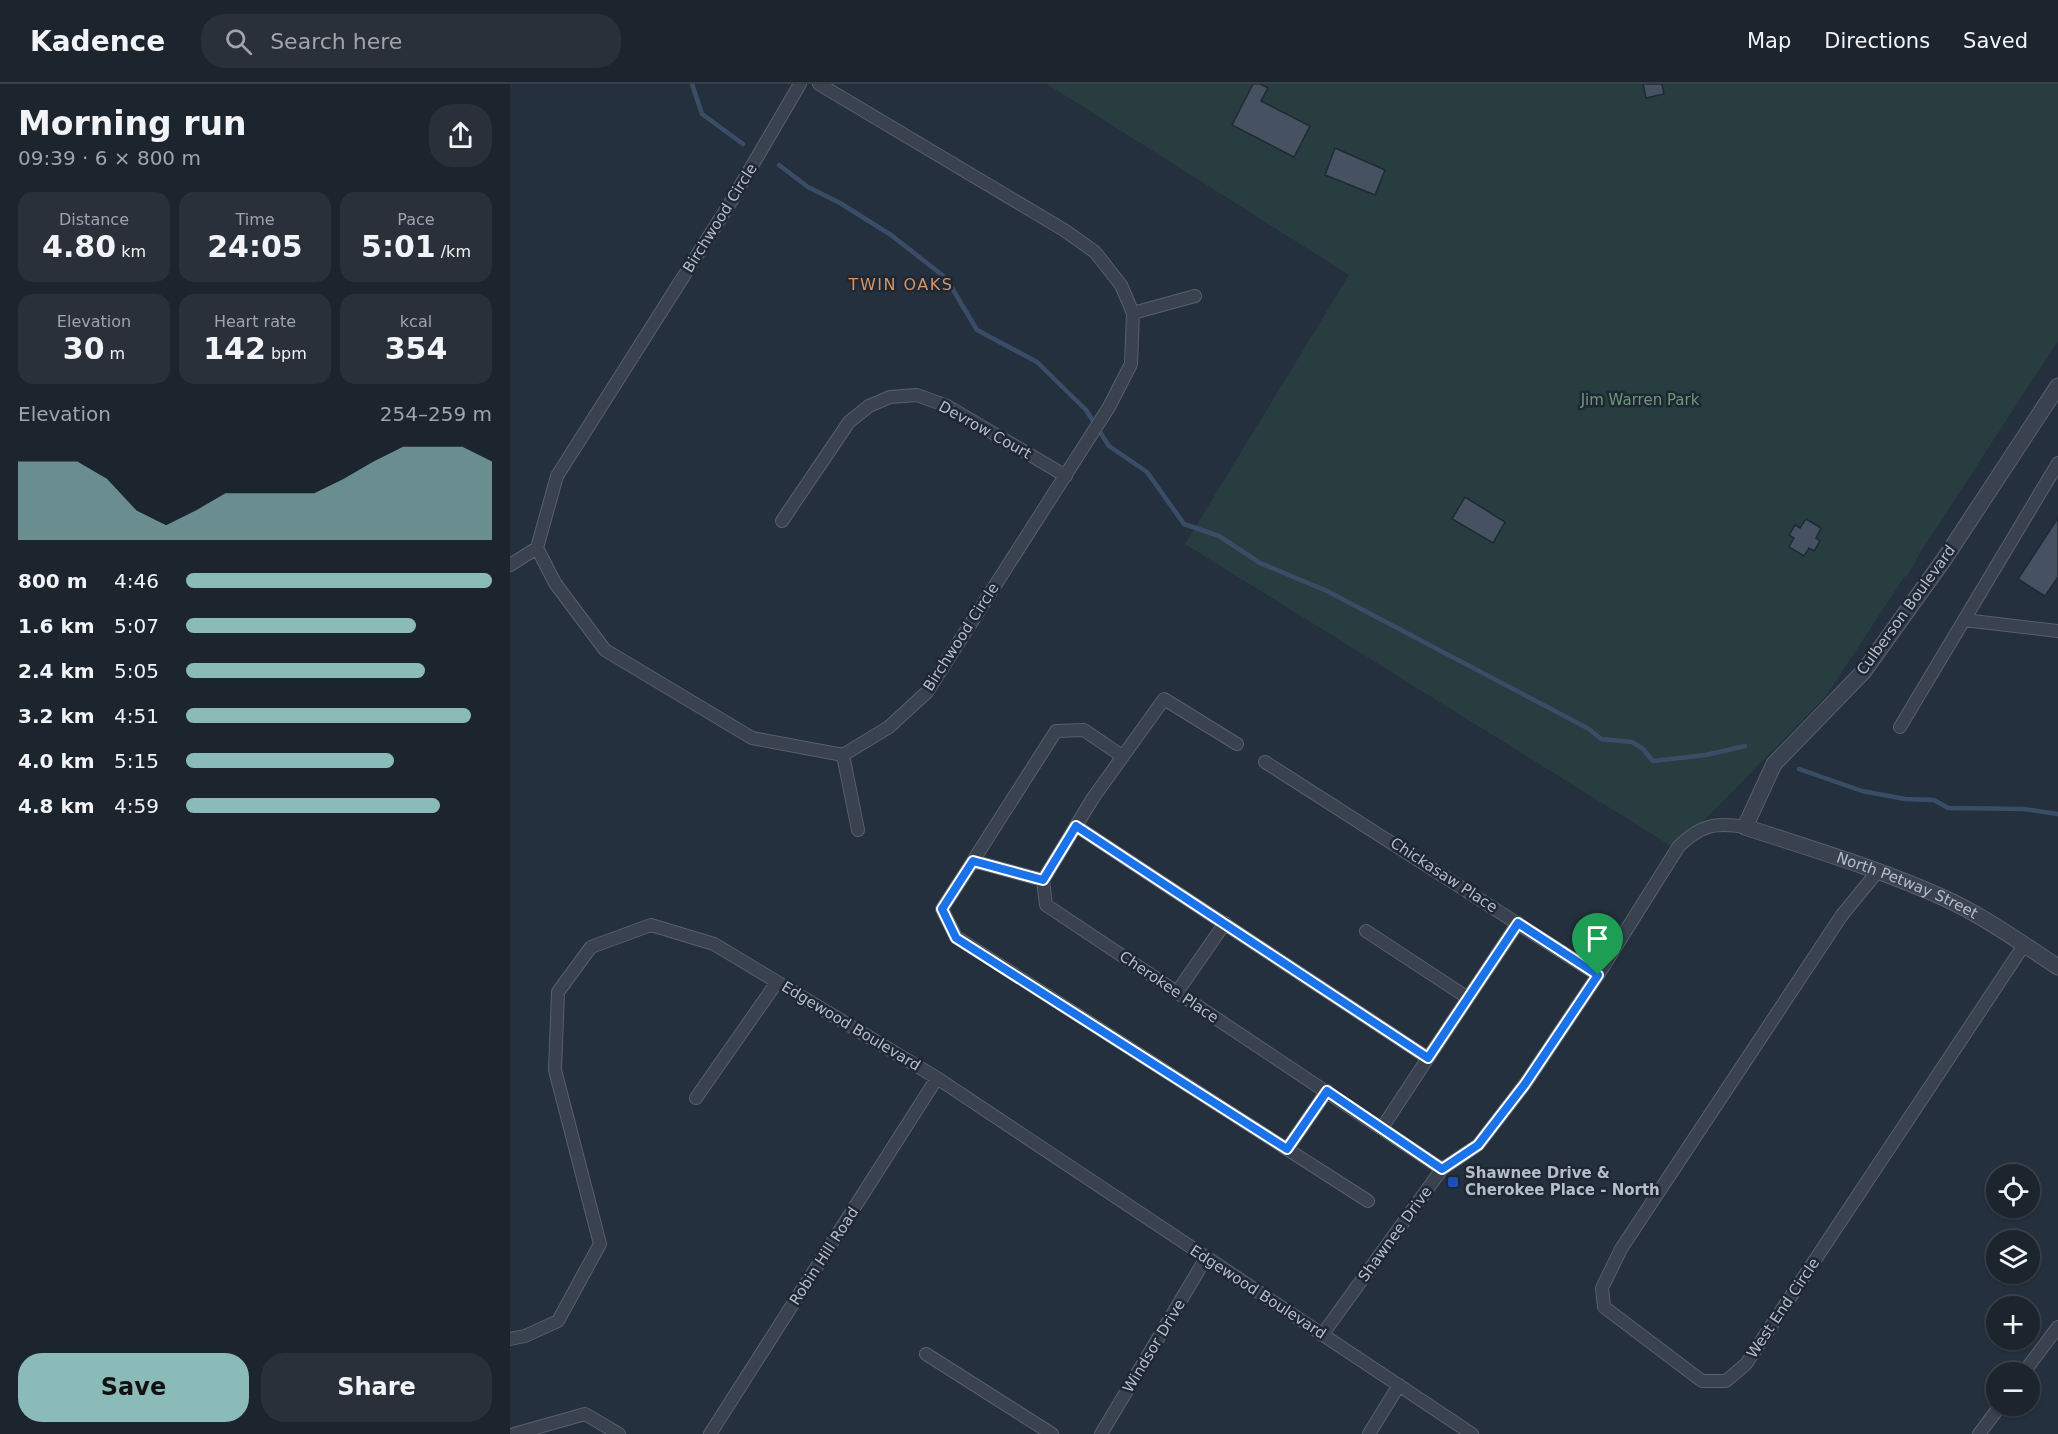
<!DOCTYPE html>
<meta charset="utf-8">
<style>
:root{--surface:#1c242e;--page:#29303a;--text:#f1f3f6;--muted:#a0a4aa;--line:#3a414a;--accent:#8bbbb9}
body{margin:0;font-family:"DejaVu Sans",sans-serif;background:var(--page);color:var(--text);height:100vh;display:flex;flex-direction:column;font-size:22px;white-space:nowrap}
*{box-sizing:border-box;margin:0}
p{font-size:20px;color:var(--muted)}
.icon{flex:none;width:33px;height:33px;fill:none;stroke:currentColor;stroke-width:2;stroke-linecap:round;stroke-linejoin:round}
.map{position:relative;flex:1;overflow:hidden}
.details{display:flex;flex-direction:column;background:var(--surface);width:510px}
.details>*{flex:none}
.controls{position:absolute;left:1476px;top:1080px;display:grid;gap:12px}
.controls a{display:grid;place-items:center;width:54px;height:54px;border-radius:50%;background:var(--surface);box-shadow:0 2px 4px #0004,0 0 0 2px var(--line);font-size:30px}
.pin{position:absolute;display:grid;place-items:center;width:51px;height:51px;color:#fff;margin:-62px -26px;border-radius:50% 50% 50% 0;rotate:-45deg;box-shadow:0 0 6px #0007}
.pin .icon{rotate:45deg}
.round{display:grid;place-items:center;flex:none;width:63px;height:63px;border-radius:24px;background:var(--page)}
.overview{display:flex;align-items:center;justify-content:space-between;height:102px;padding:0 18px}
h1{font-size:33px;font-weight:700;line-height:45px}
.metrics{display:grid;grid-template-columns:repeat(3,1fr);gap:9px;height:102px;padding:6px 18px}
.metrics div{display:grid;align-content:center;border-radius:15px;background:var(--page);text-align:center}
.metrics b{font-size:30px;font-weight:700}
.metrics small{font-size:16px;font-weight:400}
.metrics p{font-size:16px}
.chart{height:168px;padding:12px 18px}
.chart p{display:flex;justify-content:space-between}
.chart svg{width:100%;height:108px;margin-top:6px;fill:var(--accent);opacity:.7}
.primary-button{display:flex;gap:12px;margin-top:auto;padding:12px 18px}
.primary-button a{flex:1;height:69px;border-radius:24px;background:var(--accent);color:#111;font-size:24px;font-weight:700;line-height:69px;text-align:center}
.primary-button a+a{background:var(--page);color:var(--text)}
ul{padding:0 18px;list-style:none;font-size:20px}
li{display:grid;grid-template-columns:96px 72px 1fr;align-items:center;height:45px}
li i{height:15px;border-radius:8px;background:var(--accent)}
header{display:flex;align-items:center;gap:36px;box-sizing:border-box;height:84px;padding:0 30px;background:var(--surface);border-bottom:2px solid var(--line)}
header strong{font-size:28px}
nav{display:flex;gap:33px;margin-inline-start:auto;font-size:21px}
.search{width:420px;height:54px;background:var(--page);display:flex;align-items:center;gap:15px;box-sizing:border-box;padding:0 21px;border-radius:24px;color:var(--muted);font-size:22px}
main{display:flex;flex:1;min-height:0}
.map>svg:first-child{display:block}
.green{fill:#273d3f}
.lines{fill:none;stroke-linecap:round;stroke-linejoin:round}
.stream{stroke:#3a4d67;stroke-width:4.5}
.building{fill:#465262;stroke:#202935;stroke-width:1.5}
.minor-casing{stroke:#57606c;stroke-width:14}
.tertiary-casing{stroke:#57606c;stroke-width:17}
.minor{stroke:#39424e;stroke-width:12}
.tertiary{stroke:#39424e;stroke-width:15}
.route-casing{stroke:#fff;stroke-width:12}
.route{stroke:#1a73e8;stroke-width:8}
.transit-dot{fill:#1a4fb4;stroke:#1e2733;stroke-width:2}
.labels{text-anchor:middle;stroke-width:5;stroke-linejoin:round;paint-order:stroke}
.street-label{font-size:15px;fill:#b5bdc9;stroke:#1e2733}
.park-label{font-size:15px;fill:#6c9a76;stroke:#1e2733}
.poi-label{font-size:15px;font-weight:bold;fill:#b5bdc9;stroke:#1e2733;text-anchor:start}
.neighbourhood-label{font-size:16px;letter-spacing:1.5px;fill:#d49465;stroke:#1e2733}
</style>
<header>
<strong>Kadence</strong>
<div class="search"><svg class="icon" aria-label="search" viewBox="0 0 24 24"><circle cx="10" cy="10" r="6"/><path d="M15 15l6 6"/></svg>Search here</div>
<nav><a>Map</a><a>Directions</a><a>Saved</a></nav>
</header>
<main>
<section class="details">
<div class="overview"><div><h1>Morning run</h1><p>09:39 · 6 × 800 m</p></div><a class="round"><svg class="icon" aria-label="share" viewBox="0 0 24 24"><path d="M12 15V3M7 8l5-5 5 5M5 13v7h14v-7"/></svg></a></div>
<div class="metrics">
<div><p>Distance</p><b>4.80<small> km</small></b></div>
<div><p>Time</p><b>24:05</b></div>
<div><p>Pace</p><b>5:01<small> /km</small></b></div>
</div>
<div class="metrics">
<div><p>Elevation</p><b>30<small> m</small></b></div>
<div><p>Heart rate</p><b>142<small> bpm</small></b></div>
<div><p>kcal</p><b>354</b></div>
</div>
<div class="chart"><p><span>Elevation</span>254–259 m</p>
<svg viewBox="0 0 160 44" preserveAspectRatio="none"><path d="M0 44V12L10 12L20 12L30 19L40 32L50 38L60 32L70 25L80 25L90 25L100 25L110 19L120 12L130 6L140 6L150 6L160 12V44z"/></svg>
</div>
<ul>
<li><b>800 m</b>4:46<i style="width:100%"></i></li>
<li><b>1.6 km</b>5:07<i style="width:75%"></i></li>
<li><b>2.4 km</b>5:05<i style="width:78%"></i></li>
<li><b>3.2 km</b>4:51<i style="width:93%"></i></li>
<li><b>4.0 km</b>5:15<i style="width:68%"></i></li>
<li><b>4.8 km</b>4:59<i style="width:83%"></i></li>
</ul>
<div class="primary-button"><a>Save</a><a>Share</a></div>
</section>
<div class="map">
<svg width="1548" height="1350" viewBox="0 0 1548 1350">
<rect width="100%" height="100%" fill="#25303e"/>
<path class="green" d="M537 0H1548V257L1410 469 1397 493 1395 492 1316 612 1166 765 675 460 839 191Z"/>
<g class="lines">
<path class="stream" d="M182 0 192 30 233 60
M269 81 298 103 330 119 381 151 436 194 467 246 527 278 576 326 599 362 637 388 674 440 709 452 750 479 817 507 1079 645 1091 655 1122 658 1133 665 1143 677 1196 671 1235 662
M1289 685 1352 707 1395 715 1424 716 1438 724 1514 725 1548 730"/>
</g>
<path class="building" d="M743 0H750L758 4 751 17 800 42 784 73 722 41Z
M1133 0H1152L1154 10 1136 14Z
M825 64 875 86 865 111 815 91Z
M955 413 995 438 983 459 942 435Z
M1548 434V493L1535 512 1508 495Z
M1296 435 1311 444 1306 454 1310 457 1304 467 1299 464 1294 472 1279 463 1284 454 1279 451 1285 441 1290 444Z"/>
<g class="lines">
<g class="minor-casing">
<path id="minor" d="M290 0 222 116 47 392 27 464 45 499 95 566 242 654 333 671 379 643 417 608 599 323 621 280 623 229 611 201 585 168 554 146 309 0
M623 229 685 212
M272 437 339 338 359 322 380 313 407 311 437 322 556 392
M0 481 27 464
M1454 536 1548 547
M1390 643 1548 379
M727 660 654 615 583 714 533 796 536 821 932 1085
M333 671 348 746
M755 678 1088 891
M566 742 918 974 872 1044
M463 777 546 647 574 646 612 672
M1368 787 1332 831 1111 1165 1092 1204 1094 1223 1192 1297H1216L1236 1280 1514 861
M533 796 463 777 432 825 446 853 858 1117
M856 847 958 914
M667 908 715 839
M918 974 1008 839
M186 1014 267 898
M777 1065 817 1007
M812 1251 932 1085 968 1061 1015 1000 1088 891 1169 762C1191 741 1205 738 1235 743
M0 1255 15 1252 48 1237 90 1160 45 986 48 908 81 863 141 841 204 860 427 994 962 1350
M416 1270 542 1350
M1514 1288 1548 1243
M4 1350 75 1330 109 1350
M200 1350 427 994
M591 1350 696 1174
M859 1350 889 1301
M1469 1350 1490 1322"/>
</g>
<g class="tertiary-casing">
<g id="tertiary">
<path id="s1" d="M1548 302 1435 474 1354 587 1264 680 1235 743C1302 765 1370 785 1434 814 1474 832 1511 859 1548 883"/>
</g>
</g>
<use href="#minor" class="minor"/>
<use href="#tertiary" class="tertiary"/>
</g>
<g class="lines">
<g class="route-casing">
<path id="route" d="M566 742 918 974 1008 839 1088 891 1015 1000 968 1061 932 1085 817 1007 777 1065 446 854 432 825 463 777 533 796Z"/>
</g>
<use href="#route" class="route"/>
</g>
<rect class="transit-dot" x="937" y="1092" width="12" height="12" rx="3"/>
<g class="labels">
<g class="street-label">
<text transform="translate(210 134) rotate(-58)" y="5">Birchwood Circle</text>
<text transform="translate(475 346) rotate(29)" y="5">Devrow Court</text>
<text transform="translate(1396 526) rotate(-54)" y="5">Culberson Boulevard</text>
<text transform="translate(451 553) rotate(-57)" y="5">Birchwood Circle</text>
<text transform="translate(934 791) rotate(33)" y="5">Chickasaw Place</text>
<text dy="5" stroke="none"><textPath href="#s1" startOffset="716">North Petway Street</textPath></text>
<text transform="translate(659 903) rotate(34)" y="5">Cherokee Place</text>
<text transform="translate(341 942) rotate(31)" y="5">Edgewood Boulevard</text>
<text transform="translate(885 1150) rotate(-54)" y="5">Shawnee Drive</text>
<text transform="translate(314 1172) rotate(-57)" y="5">Robin Hill Road</text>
<text transform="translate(748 1208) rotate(33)" y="5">Edgewood Boulevard</text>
<text transform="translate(1273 1224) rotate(-56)" y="5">West End Circle</text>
<text transform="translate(644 1262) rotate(-59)" y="5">Windsor Drive</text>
</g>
<g class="park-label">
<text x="1130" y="321">Jim Warren Park</text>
</g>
<g class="poi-label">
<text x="955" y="1094">Shawnee Drive &amp;<tspan x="955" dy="17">Cherokee Place - North</tspan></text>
</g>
<g class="neighbourhood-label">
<text x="391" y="206">TWIN OAKS</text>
</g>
</g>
</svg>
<div class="controls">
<a><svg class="icon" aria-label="locate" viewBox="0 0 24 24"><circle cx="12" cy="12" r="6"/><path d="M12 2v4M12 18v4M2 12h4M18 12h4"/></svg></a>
<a><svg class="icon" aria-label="layers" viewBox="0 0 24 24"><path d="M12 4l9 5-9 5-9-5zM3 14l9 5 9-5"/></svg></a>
<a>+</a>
<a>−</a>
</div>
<div class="pin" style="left:1088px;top:891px;background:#1e9e55"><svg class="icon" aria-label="arrive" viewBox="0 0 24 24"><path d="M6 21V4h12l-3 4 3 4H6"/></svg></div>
</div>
</main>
